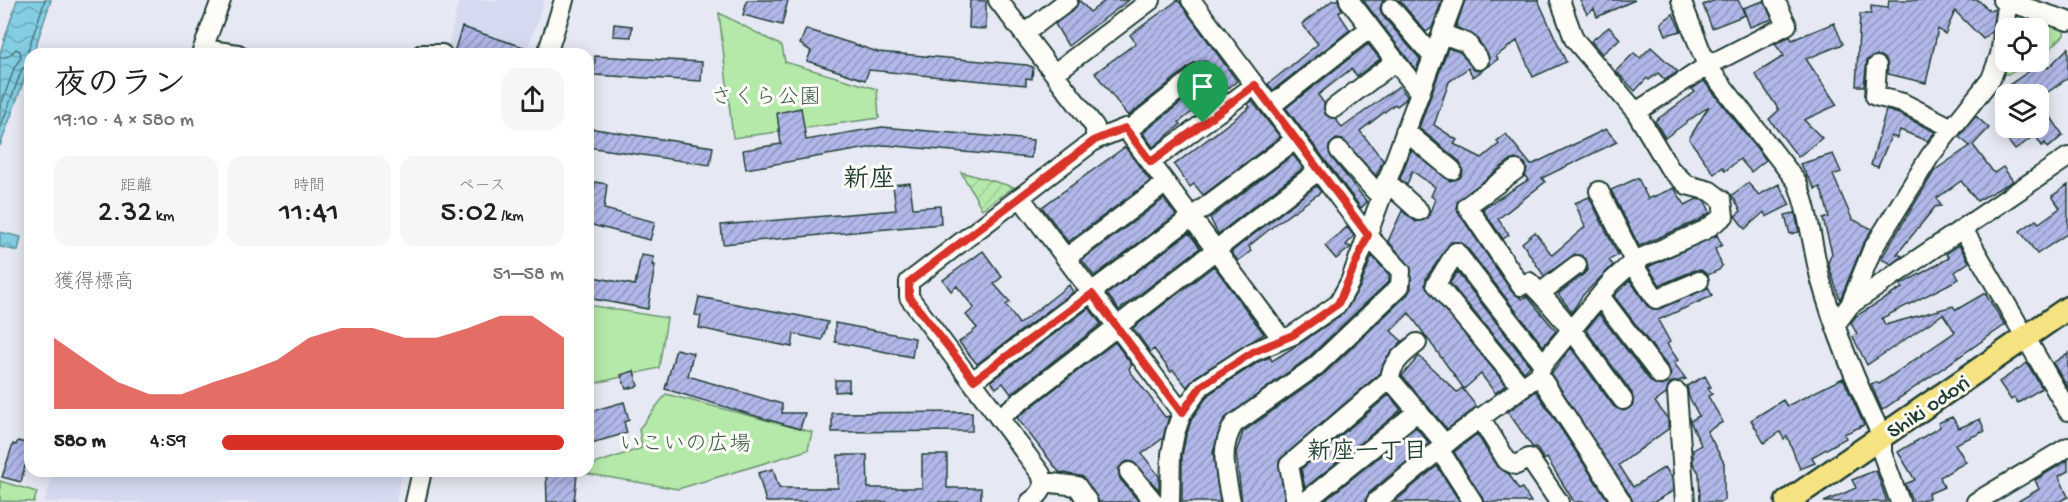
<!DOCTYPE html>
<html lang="ja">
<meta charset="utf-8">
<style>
:root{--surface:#fff;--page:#f6f6f6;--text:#202124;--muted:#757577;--accent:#d93025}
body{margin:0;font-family:"Gochi Hand","Klee One",sans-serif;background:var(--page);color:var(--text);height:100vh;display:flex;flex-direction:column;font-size:22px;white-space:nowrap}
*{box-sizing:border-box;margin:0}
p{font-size:20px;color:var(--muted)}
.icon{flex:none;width:33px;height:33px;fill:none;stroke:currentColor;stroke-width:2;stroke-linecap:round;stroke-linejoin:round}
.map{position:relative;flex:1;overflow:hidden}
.details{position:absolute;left:24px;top:48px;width:570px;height:429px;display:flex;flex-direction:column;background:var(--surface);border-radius:18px;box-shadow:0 3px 15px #0003}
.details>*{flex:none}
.buttons{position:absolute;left:1995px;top:18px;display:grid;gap:12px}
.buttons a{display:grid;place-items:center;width:54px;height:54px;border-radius:12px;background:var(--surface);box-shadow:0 3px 15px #0003;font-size:30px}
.pin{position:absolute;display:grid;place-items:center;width:51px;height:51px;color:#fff;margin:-62px -26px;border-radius:50% 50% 50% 0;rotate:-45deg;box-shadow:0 0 6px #0007}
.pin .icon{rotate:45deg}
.round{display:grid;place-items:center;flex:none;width:63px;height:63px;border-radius:18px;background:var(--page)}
.head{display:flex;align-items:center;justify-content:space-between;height:102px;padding:0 30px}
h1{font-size:33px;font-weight:600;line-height:45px}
.figures{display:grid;grid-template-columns:repeat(3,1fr);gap:9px;height:102px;padding:6px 30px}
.figures div{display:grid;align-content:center;border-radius:15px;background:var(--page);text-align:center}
.figures b{font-size:30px;font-weight:600}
.figures small{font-size:16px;font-weight:400}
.figures p{font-size:16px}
.chart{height:168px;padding:12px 30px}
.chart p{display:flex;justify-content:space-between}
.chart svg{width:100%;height:108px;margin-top:6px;fill:var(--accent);opacity:.7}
ul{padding:0 30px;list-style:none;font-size:20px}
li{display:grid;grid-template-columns:96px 72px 1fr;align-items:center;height:45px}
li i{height:15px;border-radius:8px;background:var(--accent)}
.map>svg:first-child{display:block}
.built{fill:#d6daf0}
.cemetery{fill:url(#cemetery-stones);stroke:#6a936f;stroke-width:1.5}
.park{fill:#b5e9aa;stroke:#6a936f;stroke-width:1.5}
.garden{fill:url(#garden-furrows);stroke:#6a936f;stroke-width:1.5}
.water{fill:url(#water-waves);stroke:#5c949e;stroke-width:1.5}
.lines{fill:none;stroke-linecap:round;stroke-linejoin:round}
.shore{stroke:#47777a;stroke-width:1.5}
.building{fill:url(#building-hatch);stroke:#1f3d34;stroke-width:1.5}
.minor-casing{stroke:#1f3d34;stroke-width:22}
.major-casing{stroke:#1f3d34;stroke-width:27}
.minor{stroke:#fdfcf7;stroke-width:18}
.major{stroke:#f5e382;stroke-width:22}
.route-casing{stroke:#fff;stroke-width:12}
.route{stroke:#d93025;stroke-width:8}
.labels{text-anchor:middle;stroke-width:6;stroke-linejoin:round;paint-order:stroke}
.park-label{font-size:22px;fill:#3d5f4c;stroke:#fdfcf7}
.street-label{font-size:22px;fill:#1f3d34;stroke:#fdfcf7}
.neighbourhood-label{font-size:24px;font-weight:bold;fill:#1f3d34;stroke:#fdfcf7}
.quarter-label{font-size:26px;font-weight:bold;fill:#1f3d34;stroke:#fdfcf7}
</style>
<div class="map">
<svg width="2068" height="502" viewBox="0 0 2068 502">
<defs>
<pattern id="cemetery-stones" width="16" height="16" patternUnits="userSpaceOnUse" patternTransform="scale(1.5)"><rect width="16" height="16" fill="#b5e9aa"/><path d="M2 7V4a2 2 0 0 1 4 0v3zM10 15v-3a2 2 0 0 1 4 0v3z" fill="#9bc993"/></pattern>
<pattern id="garden-furrows" width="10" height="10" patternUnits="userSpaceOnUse" patternTransform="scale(1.5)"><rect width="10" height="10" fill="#b5e9aa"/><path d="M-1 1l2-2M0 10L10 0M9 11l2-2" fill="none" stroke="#9bc993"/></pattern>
<pattern id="water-waves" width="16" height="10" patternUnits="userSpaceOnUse" patternTransform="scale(1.5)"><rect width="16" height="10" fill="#84cee4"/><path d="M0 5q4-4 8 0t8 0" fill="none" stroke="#6ba8ba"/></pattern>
<pattern id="building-hatch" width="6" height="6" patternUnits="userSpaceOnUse" patternTransform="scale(1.5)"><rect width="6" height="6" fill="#b1b8e9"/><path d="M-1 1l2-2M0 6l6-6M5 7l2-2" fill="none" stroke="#8f97be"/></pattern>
</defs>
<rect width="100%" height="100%" fill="#e6e8f3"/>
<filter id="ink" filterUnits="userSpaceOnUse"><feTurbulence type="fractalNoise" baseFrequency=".0167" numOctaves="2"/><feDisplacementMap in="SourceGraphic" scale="12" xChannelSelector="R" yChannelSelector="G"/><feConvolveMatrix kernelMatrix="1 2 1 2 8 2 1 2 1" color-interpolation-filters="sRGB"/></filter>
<g filter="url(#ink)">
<path class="built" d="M459 0H544L526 54H450L447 52Z
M54 471H402L396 502H44Z"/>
<path class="cemetery" d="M2014 13 2064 27V35L2039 60 2038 28H2007Z
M2006 62H2036L2008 74H1998Z"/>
<path class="park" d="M719 13 782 46 785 62 877 89 879 118 733 138Z
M588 305 667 318 659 368 588 385Z
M666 394 812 432 808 450 678 489 571 471H588V466L642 448 639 429Z
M0 481 37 492 34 502 0 501Z"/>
<path class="garden" d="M961 172 1014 187 982 209Z"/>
<path class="water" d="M17 0H51L33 54H30V63L0 146V53Z
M0 232 21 237 18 251 0 247Z"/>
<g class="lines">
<path class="shore" d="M0 58 9 56 16 49 20 51 21 58 15 66 0 108
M30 58 28 50 45 0
M0 129 22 69 30 65"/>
</g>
<path class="building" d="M747 0H788L782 25 743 15Z
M970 0 986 1V29L969 28Z
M1079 0 1090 12 1106 0H1129L1068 46 1055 24 1075 9Z
M1178 0 1237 81 1227 89 1225 87 1179 122 1181 124 1153 147 1143 133 1208 81 1212 76 1210 65 1205 61 1194 63 1128 116 1095 73 1136 43 1130 35Z
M1333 0H1338L1342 10 1339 12 1340 15 1350 30 1273 90 1268 84 1318 44 1302 24Z
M1363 0H1383L1380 9 1382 15 1420 59 1416 70Z
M1399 0H1442L1432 28 1426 32Z
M1465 0H1538L1566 62 1533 77 1517 41 1496 56 1498 59 1488 66V54L1476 37 1456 27Z
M1580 0H1635L1597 17 1594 9 1587 14Z
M1716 0H1738L1745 15 1712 28 1703 5Z
M1889 0H1978L1990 11 1995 9 1992 31 1983 39 1955 11 1945 34 1938 29 1926 83 1888 74 1887 61 1877 55 1867 60 1864 86H1856L1860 14H1871V6L1888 8Z
M1764 1 1772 19 1750 27 1743 8Z
M1673 14 1681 31 1666 35 1661 23Z
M1834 23 1843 44 1806 59 1837 105 1804 120 1822 138 1798 157 1769 119 1779 110 1755 74 1784 56 1775 44 1790 36 1792 40Z
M614 24 632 26 631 37 613 36Z
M462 27 536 51V54H461L454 52Z
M1609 27 1620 39 1602 54 1591 41Z
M806 29 878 52 1027 65 1033 67 1032 79 1026 78V85L869 70 865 80 807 61 811 51 800 44Z
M1368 44 1380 59 1357 76 1351 69 1318 95 1324 103 1325 114 1336 119 1342 128 1399 86 1407 96 1405 100 1397 106 1395 104 1360 131 1383 160 1376 176 1343 140 1336 139 1329 146 1331 157 1367 202 1361 208 1286 108Z
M1651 47 1678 72 1665 80 1658 73 1649 80 1647 78 1635 91 1616 71 1634 53 1640 58Z
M1448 48 1460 52 1474 70 1482 71 1473 77 1468 68 1449 82 1434 125 1457 140 1454 144 1482 158 1499 144 1497 141 1506 134 1531 165 1606 129 1617 142 1542 178 1545 182 1498 219 1509 235 1503 239 1482 209 1528 180 1525 176 1527 169 1525 163 1515 159 1509 161 1457 202 1458 212 1512 292 1522 299 1527 296 1556 331 1543 346 1465 245 1460 242H1451L1426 278 1425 285 1506 385 1495 393 1481 374 1464 389 1409 313 1391 331 1402 341 1387 357 1380 373 1279 461 1285 502H1242L1236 453 1243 432 1324 374 1408 294 1411 288V267L1388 241 1402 211 1416 222 1428 218 1435 199 1431 196 1435 187 1412 171 1407 185 1400 179 1411 150 1450 181 1460 178 1463 171 1459 161 1419 128Z
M2068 48V78L2045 94H2011L2006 87 2044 61 2048 68Z
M595 56 702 62 701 81 594 75Z
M1704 81 1766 160 1751 172 1740 159 1725 171 1723 167 1714 174 1689 139 1709 106 1665 138 1655 121 1695 92 1692 89Z
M2038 98 2063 135 2048 148 2045 143 2042 146 2035 135 2015 150 1998 128H2038Z
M1252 101 1280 137 1203 195 1194 184 1190 187 1174 165 1250 107 1248 104Z
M801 108 806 140 882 127 1033 140 1031 158 885 145 746 169 743 150 781 144 777 113Z
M1886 110 1899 114 1935 132 1927 141 1900 130 1897 138 1891 136 1878 167 1871 165Z
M1976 116 1989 128 1973 145 1994 173 2003 167 2013 181 1977 201 1961 181 1937 198 1941 206 1935 207 1897 254 1902 256 1891 264 1881 259 1935 170 1970 146 1959 137Z
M588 128 713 147 710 165 588 147Z
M1125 147 1150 181 1068 242 1042 207Z
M1833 154 1841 172 1833 175 1852 219 1872 229 1862 246 1840 300 1828 263 1832 253 1823 219 1829 217 1825 201 1820 187 1815 189 1800 164Z
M1293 155 1303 168 1218 234 1210 218Z
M1638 178 1648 199 1674 188 1685 205 1697 199 1705 201 1710 212 1699 220 1639 246 1611 190Z
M595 182 607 184 604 209 655 222 650 240 588 224V205L592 206Z
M910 183 913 208 940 206 941 224 723 244 721 225 896 210 893 185Z
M1748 183 1759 195 1779 184 1790 205 1766 217 1764 212 1745 229 1735 216 1741 211 1732 195Z
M2068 185V233L2037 254 2020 231 2036 220 2039 223 2060 208 2052 196Z
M1316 186 1321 192 1276 224 1249 246 1251 251 1238 261 1231 252Z
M1589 197 1618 255 1609 260 1613 265 1582 296 1572 312 1558 294 1584 274 1588 269 1586 259 1575 254 1544 276 1522 243 1535 232 1552 255 1585 227 1575 203Z
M1164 199 1176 215 1094 276 1082 260Z
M1795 213 1799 232 1790 234 1785 215Z
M1347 227 1354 236 1346 245 1351 247 1336 259 1325 246Z
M1189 233 1200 248 1119 310 1107 294Z
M1717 235 1722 245 1715 249 1722 266 1719 270 1708 275 1701 270H1695L1660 285 1648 267Z
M1959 245 1969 262 1955 272 1959 279 1882 318 1885 325 1953 306 1956 310 1985 293 2005 325 1882 410 1871 384 1876 382 1879 384 1955 332 1943 314 1867 365 1853 337 1857 334 1851 323 1856 316 1902 288 1900 285 1949 258 1946 254Z
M983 251 1002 277 994 284 1010 302 1006 305 1019 324 1069 285 1073 292 977 364 959 342 977 328 966 315 974 308 957 286 951 291 943 280Z
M641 255 654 257 652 265H655L648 309 588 298V276L635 285Z
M1372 256 1389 275V281L1309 357 1224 419 1213 452 1220 502H1182V455L1186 436 1192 418 1209 394 1258 362 1270 357 1272 361 1299 344 1344 313 1360 287Z
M1214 266 1264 334 1195 377 1187 387 1173 370 1171 372 1154 349 1150 352 1133 328Z
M1457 272 1530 366 1524 372 1450 283Z
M1630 280 1647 306 1655 310 1708 287 1712 296 1658 320 1670 342 1667 344 1678 360 1674 363 1686 379 1670 383 1666 394 1655 402 1668 419V429L1619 465 1633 487 1665 467 1672 478 1673 491 1654 502H1633L1551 374 1571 348 1614 407 1624 411 1633 405 1632 393 1586 330 1599 314 1651 382 1661 386 1667 384 1671 374 1669 368 1614 296Z
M699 297 800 316 828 322 822 340 794 334 792 347 732 335 699 328 701 316 695 315Z
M1089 308 1101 324 1011 394 1003 383 996 388 991 381Z
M835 323 915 338 912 357 835 342Z
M1115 342 1132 365 1129 368 1130 371 1165 417 1169 416 1163 438 1142 454 1159 476V490L1133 462 1127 461 1118 469 1120 479 1139 502H1099L1083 477 1059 472 1017 418Z
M676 349 693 353 688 376 782 404V413H805L800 429 665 389Z
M2068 353V388L2053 363Z
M1419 356 1457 392 1462 388 1477 407 1447 429 1402 376Z
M2027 363 2042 388 2018 403 2014 398 2011 400 1999 382Z
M634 371 638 386 626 389 621 375Z
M1705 376 1711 387 1708 388 1712 394 1708 396 1723 422 1707 431 1724 463V500L1721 502H1700L1699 473 1693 463V450L1701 445 1690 421 1699 416 1689 397 1687 386Z
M1843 378 1864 425 1844 434 1846 438 1812 457 1815 463 1800 469 1787 436 1784 439 1780 432 1764 443 1751 420 1783 400 1787 406Z
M835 380H849V391L835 392Z
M1536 391 1609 502H1574L1547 458 1544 460 1536 447 1533 448 1508 412Z
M1389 395 1401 410 1305 488 1301 469Z
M624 402 629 420 624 422 627 433 588 444V412Z
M972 412V431L832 432V413Z
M1952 417 1959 428 1980 419 1985 431 1955 444 1966 462 1940 477 1944 487 1928 494 1929 498 1913 502 1905 484 1915 480 1898 452 1940 427 1938 423Z
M1416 427 1429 443 1369 493 1365 502H1323Z
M1477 434 1497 467 1509 474 1519 490 1522 488 1531 502H1484L1454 452Z
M18 441 30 444V459L27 458 21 482 2 477 13 444 16 445Z
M838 455H867L868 488H922V455H947V488H981V502H766L758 473 773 469 779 488H838Z
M2068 460V471L2059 476 2068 497 2058 502H2017L2039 489 2035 480Z
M1437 466 1460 502H1394Z
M1876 470 1887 502H1824L1856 488 1852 480Z
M546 471 577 475 574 502H547Z"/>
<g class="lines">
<g class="minor-casing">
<path id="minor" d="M998 0 1095 127V140
M1191 0 1367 235 1401 271 1400 286 1316 366 1234 424C1218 449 1226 475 1231 502
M1349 0 1420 93
M1681 0 1707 66 1797 182C1810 214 1812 248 1821 281 1836 334 1858 387 1882 436V453L1900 502
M2002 0 2068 21
M1391 8 1433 57
M1025 33 1068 0
M1442 34 1467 43 1479 60
M203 49 238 54
M201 54 221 0
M422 54H442
M547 54 564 0
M1877 66 1875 96 1903 103 1952 128
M1056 72 1151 0
M1271 106 1370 28
M1334 108 1396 61
M1636 112 1707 66 1787 25 1775 0
M1127 131 1201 72
M1405 131 1452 170
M1339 150 1375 191 1381 194
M1151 162 1255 85
M1516 170 1467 206 1521 286 1529 282C1565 317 1593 359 1623 400
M1386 181 1419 211
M1599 191 1634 261
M1020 197 1182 413
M1963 229 2068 411
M1066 258 1166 183
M1632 263 1656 299 1699 281
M1540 293 1577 265
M1600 296 1660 375
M1850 305 2068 157
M1835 325 1850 305 1872 250 1930 156 1991 79 2000 55 2008 0
M1539 375 1543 364 1611 282 1634 261 1705 230 1724 216 1722 200 1710 191 1687 185 1670 169 1636 112 1574 39 1560 0
M1390 379C1391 362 1406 352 1417 343
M974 380 1296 139
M1522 387 1436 284 1456 252 1543 364
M1677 392 1685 502
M1000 417 1319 170
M1480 417 1507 461 1516 465 1529 458 1559 502
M1439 449 1473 502
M1129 472 1154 502
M1044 482 1077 486 1088 502
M415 502 422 471
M1030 502C1041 494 1046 488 1041 474L909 297V282L1095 140 1125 128 1282 339
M1170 502 1171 454 1175 433 1182 413 1201 386 1253 352 1293 335 1338 304 1350 282 1454 0
M1296 502 1289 465 1390 379 1445 444
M1305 502 1418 411
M1376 502 1453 438 1539 375 1622 502
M1976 502 2068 447"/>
</g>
<g class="major-casing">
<path id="major" d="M1787 502 2068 308"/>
</g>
<use href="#minor" class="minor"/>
<use href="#major" class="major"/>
</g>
</g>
<g class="lines" filter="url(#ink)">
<g class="route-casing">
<path id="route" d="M1255 85 1368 235 1338 304 1293 335 1253 352 1201 386 1182 413 1092 294 974 380 909 297V282L1095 140 1125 128 1151 162Z"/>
</g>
<use href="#route" class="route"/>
</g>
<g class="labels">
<g class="park-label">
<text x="766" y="103">さくら公園</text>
<text x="685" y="450">いこいの広場</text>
</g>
<g class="street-label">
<text transform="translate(1927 405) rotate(-34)" y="8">Shiki odori</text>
</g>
<g class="neighbourhood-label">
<text x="1367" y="458">新座一丁目</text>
</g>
<g class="quarter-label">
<text x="869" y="186">新座</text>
</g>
</g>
</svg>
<div class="buttons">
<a><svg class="icon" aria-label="locate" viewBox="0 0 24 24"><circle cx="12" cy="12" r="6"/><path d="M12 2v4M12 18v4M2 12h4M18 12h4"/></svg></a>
<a><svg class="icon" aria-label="layers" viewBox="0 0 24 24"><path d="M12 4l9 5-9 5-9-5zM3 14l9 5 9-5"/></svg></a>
</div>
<div class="pin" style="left:1203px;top:123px;background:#1e9e55"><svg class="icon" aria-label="arrive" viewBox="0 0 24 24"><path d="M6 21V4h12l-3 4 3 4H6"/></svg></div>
<section class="details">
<div class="head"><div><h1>夜のラン</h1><p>19:10 · 4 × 580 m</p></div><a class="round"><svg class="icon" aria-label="share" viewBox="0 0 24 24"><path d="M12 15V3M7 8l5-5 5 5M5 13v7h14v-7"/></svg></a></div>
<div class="figures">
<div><p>距離</p><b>2.32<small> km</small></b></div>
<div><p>時間</p><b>11:41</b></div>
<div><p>ペース</p><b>5:02<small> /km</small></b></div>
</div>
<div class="chart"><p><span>獲得標高</span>51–58 m</p>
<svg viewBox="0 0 160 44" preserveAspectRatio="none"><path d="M0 44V15L10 24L20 33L30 38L40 38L50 33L60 29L70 24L80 15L90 11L100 11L110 15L120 15L130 11L140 6L150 6L160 15V44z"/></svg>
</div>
<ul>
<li><b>580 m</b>4:59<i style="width:100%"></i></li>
</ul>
</section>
</div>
